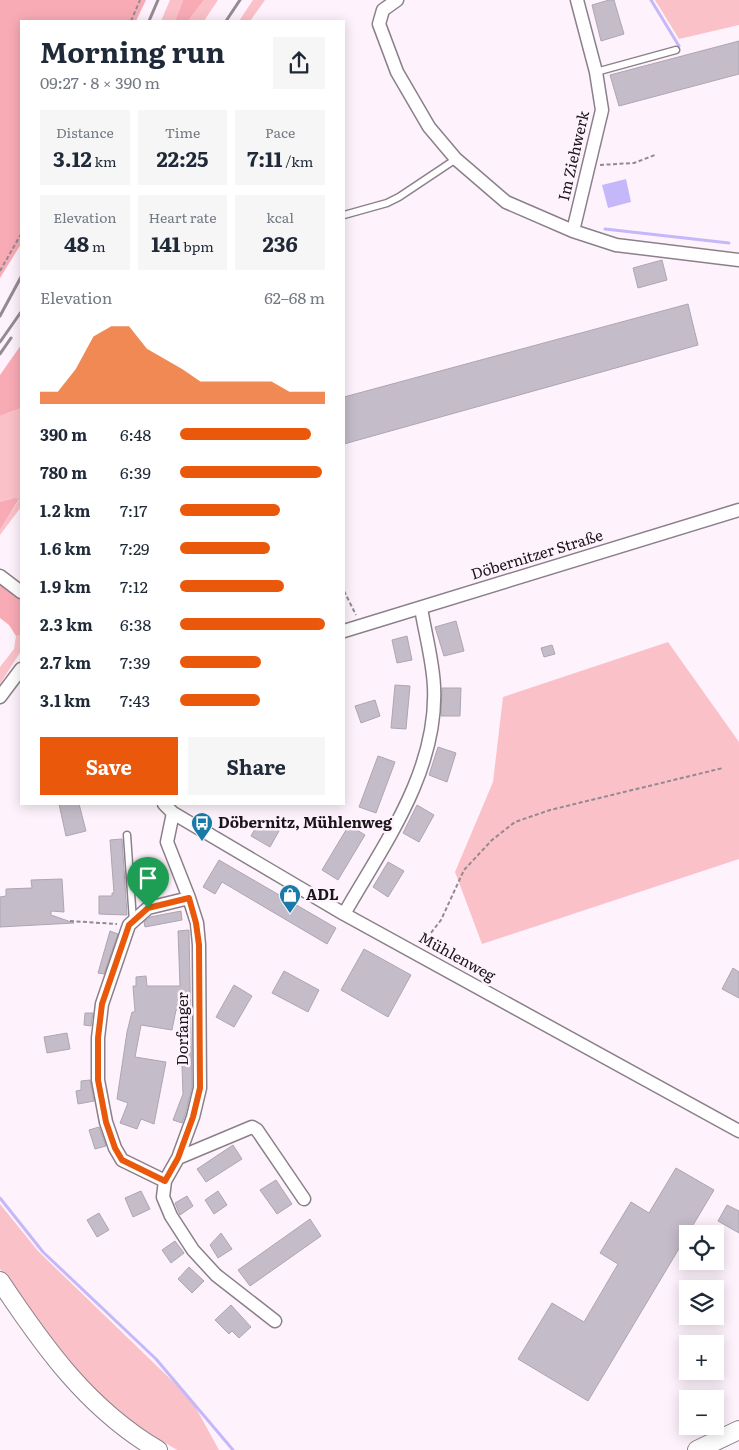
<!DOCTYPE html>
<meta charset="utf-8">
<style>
:root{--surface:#fff;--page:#f6f6f7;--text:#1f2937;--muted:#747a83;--accent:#ea580c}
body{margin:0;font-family:Literata,serif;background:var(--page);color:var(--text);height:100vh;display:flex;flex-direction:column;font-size:19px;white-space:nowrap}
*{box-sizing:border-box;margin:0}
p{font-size:16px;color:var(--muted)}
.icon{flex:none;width:28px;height:28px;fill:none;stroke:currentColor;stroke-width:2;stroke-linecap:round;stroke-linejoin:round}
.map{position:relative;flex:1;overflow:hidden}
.details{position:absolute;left:20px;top:20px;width:325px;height:785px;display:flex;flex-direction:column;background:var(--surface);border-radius:0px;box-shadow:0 2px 12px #0003}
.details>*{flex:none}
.fabs{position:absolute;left:679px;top:1225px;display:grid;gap:10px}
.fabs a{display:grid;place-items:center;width:45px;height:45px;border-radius:0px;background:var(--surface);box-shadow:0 2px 12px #0003;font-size:25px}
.pin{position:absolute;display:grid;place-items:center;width:42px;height:42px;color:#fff;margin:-51px -21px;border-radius:50% 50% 50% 0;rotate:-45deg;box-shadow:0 0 5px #0007}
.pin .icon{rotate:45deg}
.round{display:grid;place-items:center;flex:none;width:52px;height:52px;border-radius:0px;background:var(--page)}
.overview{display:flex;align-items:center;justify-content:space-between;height:85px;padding:0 20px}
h1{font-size:28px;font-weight:700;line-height:38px}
.stats{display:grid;grid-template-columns:repeat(3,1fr);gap:8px;height:85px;padding:5px 20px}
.stats div{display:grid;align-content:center;border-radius:0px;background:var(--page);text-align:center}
.stats b{font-size:21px;font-weight:700}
.stats small{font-size:14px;font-weight:400}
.stats p{font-size:14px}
.chart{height:140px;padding:10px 20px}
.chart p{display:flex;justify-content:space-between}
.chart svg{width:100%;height:90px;margin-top:5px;fill:var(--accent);opacity:.7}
.action{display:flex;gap:10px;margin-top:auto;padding:10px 20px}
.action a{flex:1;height:58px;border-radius:0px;background:var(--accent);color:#fff;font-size:20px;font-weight:700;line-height:58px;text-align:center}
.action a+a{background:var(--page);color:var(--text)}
ul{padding:0 20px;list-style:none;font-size:16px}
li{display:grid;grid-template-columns:80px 60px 1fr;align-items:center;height:38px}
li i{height:12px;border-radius:6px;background:var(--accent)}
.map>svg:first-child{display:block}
.green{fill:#fbc1c8}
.forest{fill:#f9abb5}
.water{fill:#c4b8fa}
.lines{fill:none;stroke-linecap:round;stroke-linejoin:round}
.stream{stroke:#c4b8fa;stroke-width:3}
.building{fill:#c4bcc9;stroke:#ada6b2}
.lane-casing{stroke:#8b8089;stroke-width:9}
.street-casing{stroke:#8b8089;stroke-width:15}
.secondary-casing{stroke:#8b8089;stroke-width:20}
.path{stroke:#928a90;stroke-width:2;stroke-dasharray:4 2.5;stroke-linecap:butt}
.lane{stroke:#fff;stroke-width:6}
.street{stroke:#fff;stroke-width:12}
.secondary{stroke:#fff;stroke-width:18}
.rail{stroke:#938b91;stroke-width:3}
.route-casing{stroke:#fff;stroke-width:10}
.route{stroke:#ea580c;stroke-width:6}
.labels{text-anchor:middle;stroke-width:5;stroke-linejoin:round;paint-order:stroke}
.street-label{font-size:15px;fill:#1a1519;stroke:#fef3fc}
.poi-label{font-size:15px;font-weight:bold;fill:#1a1519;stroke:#fef3fc;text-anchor:start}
</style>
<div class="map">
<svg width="739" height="1450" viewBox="0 0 739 1450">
<rect width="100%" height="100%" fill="#fef3fc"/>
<path class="green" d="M170 0H183L175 21H161Z
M204 0H218L204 21H188Z
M253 0H265L250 21H239Z
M655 0H739V25L679 39Z
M21 408V507L0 535V530L19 500 12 498 0 502V416Z
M21 635V651L0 684V667L14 649 16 636Z
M668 642 739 742V859L482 944 455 872 493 782 503 697Z
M0 1204 38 1251 191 1399 219 1450H177L117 1413 81 1378 0 1269Z"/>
<path class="forest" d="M0 0H146L136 21H21V244L0 278Z
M183 0H204L188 21H175Z
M21 345V408L0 416V375Z
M13 498 19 499 0 530V502Z
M0 582 21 598V635L16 636 9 625 0 618Z"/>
<path class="water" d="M626 179 631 202 608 208 602 185Z"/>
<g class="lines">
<path class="stream" d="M651 0 679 46
M605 229 729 243
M0 1198 43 1252 156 1359 233 1450"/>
</g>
<path class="building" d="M609 0H614L624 34 601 41 592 5Z
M739 41V74L619 106 610 75Z
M662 260 667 280 638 288 633 268Z
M688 304 698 345 344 444V397Z
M456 621 464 651 444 656 435 627Z
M407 636 412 660 397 663 392 640Z
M552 645 555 654 544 657 541 648Z
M395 685 410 686 406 729 391 728Z
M442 688H461L460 716H441Z
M375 700 380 716 361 723 355 706Z
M438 747 456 753 447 782 429 775Z
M378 756 395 762 376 813 359 807Z
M59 804H79L86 831 66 836Z
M417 805 434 815 419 842 403 833Z
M260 820 279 831 270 847 251 836Z
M349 825 365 835 338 880 322 870Z
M122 839 127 915 99 914V896H112V893H114L110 840Z
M219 860 336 928 327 944 222 882 215 894 203 887Z
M388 862 404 871 388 897 373 887Z
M62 879 64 912 51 911V915L74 923 0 927V897L6 896V889L32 888 31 880Z
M181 911 182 920 145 927 144 922 150 917Z
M189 930 192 1087 185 1115 182 1123 173 1120 183 1094 180 1010H176L172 1030 141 1025 135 1057 166 1062 154 1124 141 1119 137 1129 120 1123 128 1103 117 1099 127 1032 132 1012H135L133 986H136V977L146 976 147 986H180L178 931Z
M110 931 118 934 104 974 98 973Z
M364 949 411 975 388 1017 341 990Z
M733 968 739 972V998L722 989Z
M284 971 319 990 308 1012 272 993Z
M234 985 252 996 234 1027 216 1017Z
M85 1013H93L91 1026 84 1025Z
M67 1033 70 1049 47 1053 44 1037Z
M90 1080 94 1101 78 1104 76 1091 81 1090V1081Z
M99 1127 106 1146 95 1149 89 1130Z
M233 1145 242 1159 206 1182 197 1169Z
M676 1168 714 1190 588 1401 518 1359 552 1303 584 1322 618 1264 600 1253 631 1202 649 1213Z
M276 1180 292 1204 277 1214 260 1190Z
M141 1191 150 1209 133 1217 125 1198Z
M218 1191 227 1205 214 1214 205 1200Z
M187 1196 193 1206 180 1215 175 1203Z
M727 1205 739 1211V1233L718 1221Z
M99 1213 109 1230 97 1237 87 1220Z
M310 1219 321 1236 250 1286 238 1270Z
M221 1233 232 1249 218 1258 210 1245Z
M175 1241 184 1253 171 1263 162 1250Z
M189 1267 204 1281 192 1293 178 1279Z
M231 1305 251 1327 239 1338 232 1331 229 1334 215 1320Z"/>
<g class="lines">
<g class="lane-casing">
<path id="lane" d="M596 72 676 50
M344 215 387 203 399 197 456 159
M127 835 133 921"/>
</g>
<g class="street-casing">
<path id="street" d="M397 0 383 10 379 24 397 72 429 127 456 159 506 202 573 231 616 245 739 260
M573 231 602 110 596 72 577 0
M0 576 21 592
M344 631 739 510
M0 697 21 669
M164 804 173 813 344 914 739 1131
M173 813 167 842 189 898 148 908 129 925 102 1004 98 1038V1080L106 1122 115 1148 122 1160 165 1181 178 1158 193 1117 200 1088 199 945 197 923 189 898
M344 914C384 844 438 771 434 687 433 661 425 633 421 608
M178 1158 252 1127 257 1130 304 1199
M165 1181 163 1197 171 1216 193 1250 216 1275 275 1321"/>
</g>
<g class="secondary-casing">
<path id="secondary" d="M0 1281C44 1347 88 1409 158 1450
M697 1450 739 1430"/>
</g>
<path class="path" d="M131 21 140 0
M600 165 634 163 655 155
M0 271 21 234
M344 591 356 615
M70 921 117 924
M423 943 441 920 464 870 492 840 515 822 550 810 723 768"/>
<use href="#lane" class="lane"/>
<use href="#street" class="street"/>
<use href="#secondary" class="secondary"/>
<path class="rail" d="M149 21 158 0
M226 21 240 0
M0 316 21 277
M0 342 21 312
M0 354 11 338"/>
</g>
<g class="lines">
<g class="route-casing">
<path id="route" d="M189 898 196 923 199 945 200 1088 193 1117 178 1158 165 1181 122 1160 115 1148 106 1122 98 1080V1038L102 1004 129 925 148 908Z"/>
</g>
<use href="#route" class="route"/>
</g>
<defs>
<g id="bus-pin" transform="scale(1.125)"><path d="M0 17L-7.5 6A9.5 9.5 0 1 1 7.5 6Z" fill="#187aa6" stroke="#fef3fc"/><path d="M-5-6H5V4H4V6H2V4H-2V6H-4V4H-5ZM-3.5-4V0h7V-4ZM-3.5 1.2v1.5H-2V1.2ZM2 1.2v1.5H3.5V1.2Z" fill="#fff"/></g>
<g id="shop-pin" transform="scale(1.125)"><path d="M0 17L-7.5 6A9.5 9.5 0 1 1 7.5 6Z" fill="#187aa6" stroke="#fef3fc"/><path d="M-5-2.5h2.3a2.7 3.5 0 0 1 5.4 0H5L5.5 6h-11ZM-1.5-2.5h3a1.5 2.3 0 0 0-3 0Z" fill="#fff"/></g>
</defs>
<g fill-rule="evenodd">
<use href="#bus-pin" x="202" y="823"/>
<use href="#shop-pin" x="290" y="895"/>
</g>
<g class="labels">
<g class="street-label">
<text transform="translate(574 156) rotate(-77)" y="5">Im Ziehwerk</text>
<text transform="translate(537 555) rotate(-17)" y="5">Döbernitzer Straße</text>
<text transform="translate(457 957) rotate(29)" y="5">Mühlenweg</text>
<text transform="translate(183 1029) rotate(-90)" y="5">Dorfanger</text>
</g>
<g class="poi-label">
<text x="218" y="828">Döbernitz, Mühlenweg</text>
<text x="306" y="900">ADL</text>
</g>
</g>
</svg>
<div class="fabs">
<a><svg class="icon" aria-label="locate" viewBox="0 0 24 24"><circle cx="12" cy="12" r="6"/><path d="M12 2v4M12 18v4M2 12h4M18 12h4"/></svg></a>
<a><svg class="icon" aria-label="layers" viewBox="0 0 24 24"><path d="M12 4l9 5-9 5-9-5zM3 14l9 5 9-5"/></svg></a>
<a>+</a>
<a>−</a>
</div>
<div class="pin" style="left:148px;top:908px;background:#1e9e55"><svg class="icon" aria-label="arrive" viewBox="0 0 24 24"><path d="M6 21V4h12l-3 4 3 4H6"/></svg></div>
<section class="details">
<div class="overview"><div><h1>Morning run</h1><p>09:27 · 8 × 390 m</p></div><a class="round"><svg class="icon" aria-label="share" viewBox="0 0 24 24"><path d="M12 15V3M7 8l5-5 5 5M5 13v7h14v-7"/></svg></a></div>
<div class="stats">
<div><p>Distance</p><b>3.12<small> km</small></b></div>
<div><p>Time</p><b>22:25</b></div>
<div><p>Pace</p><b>7:11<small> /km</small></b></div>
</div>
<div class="stats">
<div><p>Elevation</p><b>48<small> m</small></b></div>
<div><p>Heart rate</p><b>141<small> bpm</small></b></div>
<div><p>kcal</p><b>236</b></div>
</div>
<div class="chart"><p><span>Elevation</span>62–68 m</p>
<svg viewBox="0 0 160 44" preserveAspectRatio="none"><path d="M0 44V38L10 38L20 27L30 11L40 6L50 6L60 17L70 22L80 27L90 33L100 33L110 33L120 33L130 33L140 38L150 38L160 38V44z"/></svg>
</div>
<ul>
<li><b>390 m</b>6:48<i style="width:90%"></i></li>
<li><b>780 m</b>6:39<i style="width:98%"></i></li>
<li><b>1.2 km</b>7:17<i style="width:69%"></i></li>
<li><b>1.6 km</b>7:29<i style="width:62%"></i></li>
<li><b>1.9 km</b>7:12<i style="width:72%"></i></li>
<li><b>2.3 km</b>6:38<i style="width:100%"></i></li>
<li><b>2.7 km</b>7:39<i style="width:56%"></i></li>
<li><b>3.1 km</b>7:43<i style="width:55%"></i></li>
</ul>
<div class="action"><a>Save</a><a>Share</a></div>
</section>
</div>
